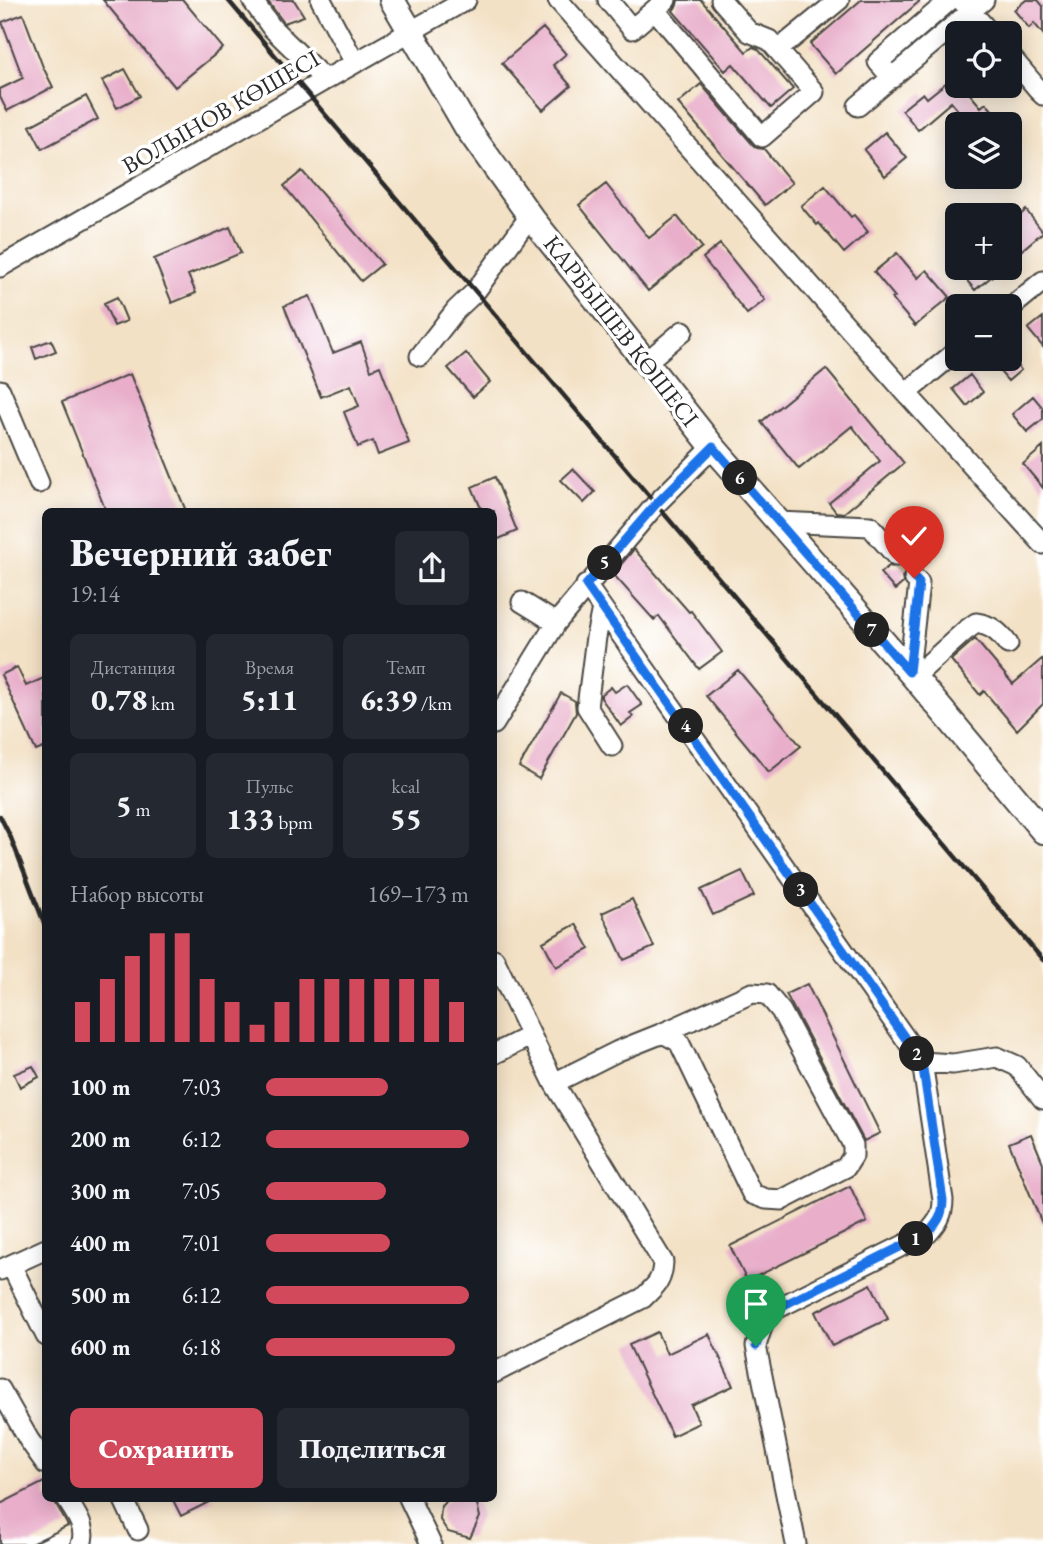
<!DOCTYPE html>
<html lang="ru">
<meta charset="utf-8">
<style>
:root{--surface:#171b24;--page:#242831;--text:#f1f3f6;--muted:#9ea1a6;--accent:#d1495b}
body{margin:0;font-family:"EB Garamond",serif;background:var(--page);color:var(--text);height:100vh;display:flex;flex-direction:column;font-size:26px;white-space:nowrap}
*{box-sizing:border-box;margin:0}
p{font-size:23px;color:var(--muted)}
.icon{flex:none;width:38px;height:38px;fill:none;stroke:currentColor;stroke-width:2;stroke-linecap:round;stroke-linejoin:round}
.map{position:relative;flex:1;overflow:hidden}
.drawer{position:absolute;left:42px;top:508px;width:455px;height:994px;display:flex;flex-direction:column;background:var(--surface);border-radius:10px;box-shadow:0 4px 18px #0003}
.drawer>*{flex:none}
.controls{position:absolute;left:945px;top:21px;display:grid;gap:14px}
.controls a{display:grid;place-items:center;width:77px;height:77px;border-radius:10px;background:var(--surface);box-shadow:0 4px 18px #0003;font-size:35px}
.pin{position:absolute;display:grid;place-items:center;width:60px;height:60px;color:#fff;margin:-72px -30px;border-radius:50% 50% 50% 0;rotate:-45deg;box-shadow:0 0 7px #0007}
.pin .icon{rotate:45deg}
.km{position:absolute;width:35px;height:35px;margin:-18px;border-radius:50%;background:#222;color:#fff;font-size:19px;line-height:35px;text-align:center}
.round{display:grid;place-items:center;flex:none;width:74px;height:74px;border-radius:10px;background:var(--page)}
.summary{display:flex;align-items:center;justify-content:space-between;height:119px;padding:0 28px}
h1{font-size:38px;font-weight:800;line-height:52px}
.metrics{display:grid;grid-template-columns:repeat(3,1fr);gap:10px;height:119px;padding:7px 28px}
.metrics div{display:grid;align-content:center;border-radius:10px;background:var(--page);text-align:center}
.metrics b{font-size:30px;font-weight:800}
.metrics small{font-size:19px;font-weight:400}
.metrics p{font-size:19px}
.chart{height:196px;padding:14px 28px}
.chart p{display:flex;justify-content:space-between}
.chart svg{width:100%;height:126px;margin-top:7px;stroke:var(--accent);stroke-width:6}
.action{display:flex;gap:14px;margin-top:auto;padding:14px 28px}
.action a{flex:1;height:80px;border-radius:10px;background:var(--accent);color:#fff;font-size:28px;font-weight:800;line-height:80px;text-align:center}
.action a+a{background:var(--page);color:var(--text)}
ul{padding:0 28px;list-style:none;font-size:23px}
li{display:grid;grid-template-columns:112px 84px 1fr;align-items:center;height:52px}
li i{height:18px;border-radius:9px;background:var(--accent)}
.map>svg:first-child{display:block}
.building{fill:#e8aeca}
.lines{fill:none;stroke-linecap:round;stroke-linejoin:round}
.minor-tunnel{stroke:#cbbda6;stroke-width:19;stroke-dasharray:19 10;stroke-linecap:butt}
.minor-casing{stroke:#494642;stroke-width:23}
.major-casing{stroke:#494642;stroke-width:28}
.minor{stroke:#fff;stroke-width:19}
.major{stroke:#fff;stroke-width:24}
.rail{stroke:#2b2b2b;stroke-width:4.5}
.route-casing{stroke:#fff;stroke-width:14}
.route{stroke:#1a73e8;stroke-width:9}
.labels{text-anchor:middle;stroke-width:7;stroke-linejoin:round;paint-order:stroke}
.street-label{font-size:24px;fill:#2b2b2b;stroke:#fff}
</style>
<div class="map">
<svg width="1043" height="1544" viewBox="0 0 1043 1544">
<rect width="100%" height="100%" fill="#fff"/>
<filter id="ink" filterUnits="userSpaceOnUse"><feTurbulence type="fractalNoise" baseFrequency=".0143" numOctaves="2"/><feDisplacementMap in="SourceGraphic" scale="14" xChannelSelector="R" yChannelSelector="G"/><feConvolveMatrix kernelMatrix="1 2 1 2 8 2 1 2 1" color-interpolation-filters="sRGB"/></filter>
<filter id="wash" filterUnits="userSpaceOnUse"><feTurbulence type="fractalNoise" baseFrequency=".00686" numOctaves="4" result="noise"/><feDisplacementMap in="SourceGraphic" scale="28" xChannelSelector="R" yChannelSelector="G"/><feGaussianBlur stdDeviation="1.57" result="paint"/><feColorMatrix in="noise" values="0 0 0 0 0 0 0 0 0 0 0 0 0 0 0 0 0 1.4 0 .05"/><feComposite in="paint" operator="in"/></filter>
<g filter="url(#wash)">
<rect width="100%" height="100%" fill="#f3e1c5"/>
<g id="blocks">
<path class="building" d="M103 0H183L223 48 175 87Z
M267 0H294L304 16 284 23Z
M678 0H701L746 52 753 47 758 49 793 89 771 108 733 64 725 71 673 11 677 5Z
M861 0H921L836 74 810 44Z
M1026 0H1038L1043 6V34L1034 23 1029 28 1014 10Z
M23 14 43 67 53 87 7 111 0 97V89L23 78 2 22Z
M543 28 566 54 553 65 571 86 543 110 502 63Z
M125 69 140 96 117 108 102 81Z
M957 74V86H963L981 107 986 103 1004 124H969L951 102 918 130 902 110 923 93 927 98Z
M701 84 753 145 757 148 764 149 792 183 765 205 678 103Z
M86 96 98 119 42 149 30 126Z
M885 132 907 158 885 176 864 150Z
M302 171 382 264 361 281 284 186Z
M606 184 649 238 677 216 702 247 648 291 579 205Z
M825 186 851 217 854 215 868 232 844 253 819 223 817 225 801 206Z
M1026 210 1043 232 1010 260V224Z
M230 227 241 253 188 275 196 293 172 303 154 259Z
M720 244 765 300 747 314 703 258Z
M897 253 918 278 927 270 950 297 915 326 892 299 895 297 874 272Z
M956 268H1002L975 290Z
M310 296 333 353 361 342 371 370 380 366 409 443 378 455 373 441 358 447 344 412 359 406 351 385 321 397 284 306Z
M117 297 127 321 114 326 104 303Z
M1043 317V347L1028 329Z
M51 340 56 351 36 359 32 347Z
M466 353 490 382 473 397 448 368Z
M989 359H1012L1021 370 1008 381Z
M826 369 904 463 844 513 836 512 829 503 880 461 852 426 799 469 761 422Z
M130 374 186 511H106L62 402Z
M970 375 983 392 967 406 953 389Z
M1033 396 1043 408V419L1027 432 1012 414Z
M1043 447V488L1023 464Z
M573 469 595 492 584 503 561 480Z
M495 477 517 531 494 541V511H482L472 487Z
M924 536 935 550 926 558 929 561 921 568 912 566 906 569 902 576 903 583 895 590 880 573 889 566 898 568 903 566 908 559 907 551Z
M634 549 689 612 691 611 722 652 699 669 659 616 654 620 613 574Z
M975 639 1013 684 1043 658V704L1017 730 984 691 980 695 951 660Z
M17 667 26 686 46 677V747L36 751 1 675Z
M738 670 801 746 769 772 706 696Z
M627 684 642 705 630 713 633 717 621 726 601 698V695L611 687 615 692Z
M561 693 575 701 576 713 539 779 519 767Z
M742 871 754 896 713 915 701 890Z
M632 899 654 947 624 960 602 913Z
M576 924 590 949 556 967 543 942Z
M807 984 880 1133 864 1141 786 994Z
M33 1066 39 1077 20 1087 14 1074Z
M1031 1134 1043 1163V1226L1009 1143Z
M850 1186 867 1222 747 1281 730 1246Z
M871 1284 888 1319 832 1346 815 1312Z
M657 1332 667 1354 709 1334 733 1386 691 1405 699 1423 672 1436 629 1345Z
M46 1481V1498H54L56 1504 68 1526 31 1544H0V1504Z
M172 1498H217L181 1516Z
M450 1498H469L477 1504 480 1517 470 1538 448 1532 440 1520 441 1506Z"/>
</g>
</g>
<g filter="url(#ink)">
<use href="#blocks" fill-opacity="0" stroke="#494642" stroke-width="2"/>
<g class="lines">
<path class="minor-tunnel" d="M896 556 914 578"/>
<g class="minor-casing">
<path id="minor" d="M252 0 272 28 325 80
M321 0 355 63
M558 0 906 393 1043 544
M608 0 632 29 666 0
M962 1 990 33
M655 10 762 137 814 92 769 40 749 32 721 0
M778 50 839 0
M1010 56 1043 95
M892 78 878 62 950 0
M858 106 984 0
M0 267 325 80 466 0
M1010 308 1043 281
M420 356 456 310 475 292 530 216
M645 363 683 331
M0 390 39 483
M906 393 957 351
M778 522 870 526 896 556
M586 585 922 1062 953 1064 997 1057 1017 1066 1043 1099
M522 602 556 623
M602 608 596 637 587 707 612 746
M909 672 919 583 914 578
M914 677 965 631 976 623C991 625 999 632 1008 644
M494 724 556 623 656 504 713 447
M494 959 554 1083 663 1262C662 1282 656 1285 643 1298L494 1373
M494 1054 530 1036
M554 1083 618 1051 663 1033 752 993 767 994 781 1011 853 1145V1156L846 1167 782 1200 766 1199 752 1194 679 1042 663 1033
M11 1265 46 1336
M0 1270 46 1249
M0 1389 29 1440 46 1464
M66 1498C74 1512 88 1528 81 1544
M123 1498 138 1530
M409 1498 431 1544
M796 1544 756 1346 766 1314 928 1233C938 1222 943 1215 943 1200L922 1062"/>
</g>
<g class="major-casing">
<path id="major" d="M392 0 467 128 530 216 713 447 914 677 1043 831"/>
</g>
<use href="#minor" class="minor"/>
<use href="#major" class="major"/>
<path class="rail" d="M228 0 1043 960
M0 816 11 838 46 928"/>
</g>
</g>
<g class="lines" filter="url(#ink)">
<g class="route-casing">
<path id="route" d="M756 1346 766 1314 928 1233C938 1222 943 1215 943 1200L922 1062 586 585 656 504 713 447 909 672 919 583 914 578"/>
</g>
<use href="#route" class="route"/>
</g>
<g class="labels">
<g class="street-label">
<text transform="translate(221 112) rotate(-30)" y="8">ВОЛЫНОВ КӨШЕСІ</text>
<text transform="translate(621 331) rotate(52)" y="8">КАРБЫШЕВ КӨШЕСІ</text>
</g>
</g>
</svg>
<div class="controls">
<a><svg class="icon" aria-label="locate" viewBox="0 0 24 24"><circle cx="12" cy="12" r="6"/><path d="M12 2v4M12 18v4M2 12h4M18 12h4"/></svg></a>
<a><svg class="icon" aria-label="layers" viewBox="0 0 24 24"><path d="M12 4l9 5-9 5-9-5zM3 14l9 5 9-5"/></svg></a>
<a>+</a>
<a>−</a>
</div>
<div class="pin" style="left:756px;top:1346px;background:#1e9e55"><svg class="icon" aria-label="arrive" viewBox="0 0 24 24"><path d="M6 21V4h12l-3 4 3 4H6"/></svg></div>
<div class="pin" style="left:914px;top:578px;background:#d93025"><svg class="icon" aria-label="check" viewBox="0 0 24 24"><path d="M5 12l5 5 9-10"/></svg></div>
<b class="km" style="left:916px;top:1239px">1</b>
<b class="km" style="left:917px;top:1054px">2</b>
<b class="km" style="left:801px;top:890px">3</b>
<b class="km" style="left:686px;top:726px">4</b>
<b class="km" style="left:605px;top:563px">5</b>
<b class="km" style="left:740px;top:478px">6</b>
<b class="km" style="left:872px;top:630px">7</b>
<section class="drawer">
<div class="summary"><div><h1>Вечерний забег</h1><p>19:14</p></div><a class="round"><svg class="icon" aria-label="share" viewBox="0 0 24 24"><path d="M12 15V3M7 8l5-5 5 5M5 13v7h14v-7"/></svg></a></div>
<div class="metrics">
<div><p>Дистанция</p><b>0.78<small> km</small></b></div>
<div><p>Время</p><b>5:11</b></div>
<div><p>Темп</p><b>6:39<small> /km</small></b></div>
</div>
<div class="metrics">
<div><b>5<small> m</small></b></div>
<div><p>Пульс</p><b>133<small> bpm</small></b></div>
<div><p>kcal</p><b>55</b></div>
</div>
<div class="chart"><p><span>Набор высоты</span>169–173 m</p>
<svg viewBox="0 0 160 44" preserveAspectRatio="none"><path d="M5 44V30M15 44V22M25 44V14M35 44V6M45 44V6M55 44V22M65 44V30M75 44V38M85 44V30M95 44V22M105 44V22M115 44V22M125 44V22M135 44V22M145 44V22M155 44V30"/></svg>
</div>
<ul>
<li><b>100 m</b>7:03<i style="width:60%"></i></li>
<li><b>200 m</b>6:12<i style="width:100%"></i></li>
<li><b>300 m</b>7:05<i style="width:59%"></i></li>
<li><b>400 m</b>7:01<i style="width:61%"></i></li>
<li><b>500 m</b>6:12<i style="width:100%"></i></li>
<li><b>600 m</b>6:18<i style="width:93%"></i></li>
</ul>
<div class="action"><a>Сохранить</a><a>Поделиться</a></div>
</section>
</div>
